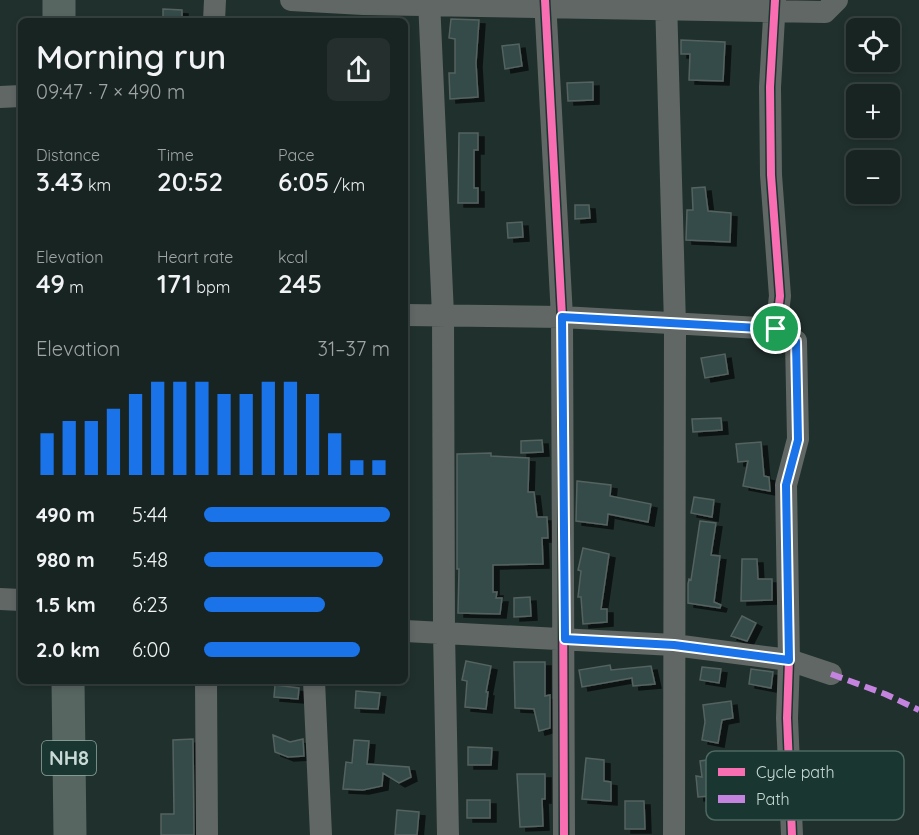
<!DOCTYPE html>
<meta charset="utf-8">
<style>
:root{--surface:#182421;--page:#25302e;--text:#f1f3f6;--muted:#9fa4a5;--line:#36413f;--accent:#1a73e8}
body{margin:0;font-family:Quicksand,sans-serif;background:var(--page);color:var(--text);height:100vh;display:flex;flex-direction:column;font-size:22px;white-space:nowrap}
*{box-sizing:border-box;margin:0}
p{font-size:20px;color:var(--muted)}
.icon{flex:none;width:33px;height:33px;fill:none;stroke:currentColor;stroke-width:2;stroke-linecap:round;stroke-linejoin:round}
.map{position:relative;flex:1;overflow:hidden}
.side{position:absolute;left:18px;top:18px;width:390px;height:666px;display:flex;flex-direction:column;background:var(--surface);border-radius:9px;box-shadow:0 3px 9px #0003,0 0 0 2px var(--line)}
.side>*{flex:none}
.controls{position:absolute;left:846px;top:18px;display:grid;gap:12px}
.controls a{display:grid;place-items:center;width:54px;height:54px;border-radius:9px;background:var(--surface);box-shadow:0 3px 9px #0003,0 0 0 2px var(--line);font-size:30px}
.pin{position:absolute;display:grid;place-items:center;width:51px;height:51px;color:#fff;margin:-26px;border:3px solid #fff;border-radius:50%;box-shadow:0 2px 6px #0007}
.round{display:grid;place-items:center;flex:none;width:63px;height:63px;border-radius:9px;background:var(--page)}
.summary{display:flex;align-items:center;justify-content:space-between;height:102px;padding:0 18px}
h1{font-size:33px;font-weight:600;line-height:45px}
.metrics{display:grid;grid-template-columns:repeat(3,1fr);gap:9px;height:102px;padding:6px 18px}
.metrics div{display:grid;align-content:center}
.metrics b{font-size:26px;font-weight:600}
.metrics small{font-size:16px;font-weight:400}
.metrics p{font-size:16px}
.chart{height:168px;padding:12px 18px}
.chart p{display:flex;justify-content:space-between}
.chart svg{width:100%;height:108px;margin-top:6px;stroke:var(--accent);stroke-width:6}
ul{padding:0 18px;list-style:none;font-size:20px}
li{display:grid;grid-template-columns:96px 72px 1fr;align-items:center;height:45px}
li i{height:15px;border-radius:8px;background:var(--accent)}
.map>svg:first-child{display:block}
.building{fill:#344c48;stroke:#55625f;stroke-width:1.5;filter:url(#shadow)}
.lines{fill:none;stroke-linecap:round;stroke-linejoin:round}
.minor{stroke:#606765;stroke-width:22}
.highway{stroke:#586662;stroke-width:33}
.quiet{stroke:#c483df;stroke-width:6;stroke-dasharray:12 6;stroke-linecap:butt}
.cycleway-casing{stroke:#193730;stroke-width:11}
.cycleway{stroke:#f96db3;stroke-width:8}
.route-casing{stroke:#fff;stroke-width:12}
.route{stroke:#1a73e8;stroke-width:8}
.labels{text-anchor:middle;stroke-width:4.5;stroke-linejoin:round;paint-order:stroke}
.shield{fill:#193730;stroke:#94a9a4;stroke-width:1.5}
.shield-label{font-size:20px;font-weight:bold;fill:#c9dad6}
.key{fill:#193730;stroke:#4e6862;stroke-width:1.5}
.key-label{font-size:16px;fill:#c9dad6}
</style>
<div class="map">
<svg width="919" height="835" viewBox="0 0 919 835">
<defs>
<filter id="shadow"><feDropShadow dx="6" dy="4" stdDeviation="0" flood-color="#0009"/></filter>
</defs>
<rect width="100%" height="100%" fill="#20302c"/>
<path class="building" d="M163 9 182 10V21H163Z
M451 19 479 20 476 63 478 97 450 99 449 73H455V39L449 38Z
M681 40 725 42 723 81 689 80 690 54H681Z
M519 44 522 66 505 69 502 46Z
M593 82V100L568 101 567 83Z
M459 133H478V150H474V188H478V203H458Z
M705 187 708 211 731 213 730 242 686 240 687 210H693L692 188Z
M575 205H589L590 218 575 219Z
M522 222 523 237 508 238 507 223Z
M725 354 728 374 705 378 701 358Z
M721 418 722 430 693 432 692 419Z
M542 440 543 452 521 453V441Z
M761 442 764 476 769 477 770 491 743 486 748 461 738 462 736 444Z
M491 453V456L529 458 528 492H534L537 517H547L548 538H542L543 564 493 565V592H497L496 598H502L500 614 458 613 459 569H457V454Z
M577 481 611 485 610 496 651 504 648 522 608 514 607 525 576 521Z
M694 497 714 500 712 517 691 513Z
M700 521 716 523 711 555 720 556 714 602 721 605 720 608 688 603V584L689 579 691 580Z
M583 548 609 554 601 609H607V622L583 624 581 597H578L581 571 578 570Z
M742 559H757L758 579H772V600L741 601Z
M530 597 531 616 514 617V598Z
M742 616 756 623 747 641 731 636Z
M466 661 491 666 486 692H488L486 709 465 707 467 681 462 680Z
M514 662H545V696L550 695V728L539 731 534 709 515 708Z
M610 665 611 670 651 666 655 684 633 686 632 678 582 687 579 670Z
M702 667 721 669 719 683 700 680Z
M751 669 773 672 771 688 749 684Z
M275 685 299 688 298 699 274 697Z
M356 691 380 693 378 709 355 708Z
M731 701 733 718 722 720 718 743 702 740 705 722 703 705Z
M273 735 290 742 303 739 304 756 288 757 275 752Z
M193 739 194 835H161V814H174L173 740Z
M354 740 369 741 367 764 409 767 411 777 399 783 383 773 382 786 363 790 343 789 346 762 352 763Z
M468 747 492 748 491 765H468Z
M586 758 604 760V781L611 782V801L582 799Z
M721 758 723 774 731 773 734 794 698 797 696 776 702 777 700 761Z
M517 774H545V799H542L543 826 520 827Z
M467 800H490V818H467Z
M625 801H644L645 829H625Z
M397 810 419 812 417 835H395Z"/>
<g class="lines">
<path class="minor" d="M291 0 363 4 825 12 837 0
M429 0 443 315 444 632 448 835
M545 0 562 317 564 835
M666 0 675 325 674 835
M775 0 770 87 771 175 780 296 776 329 796 341 798 439 786 485 789 660 787 718 792 835
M214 21 215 0
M0 97 21 96
M405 315 562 317 776 329
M0 599 21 600
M405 631 674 645 789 660 831 674
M206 681 207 835
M314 681 321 835"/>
<path class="highway" d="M59 0V21
M68 681 70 835"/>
<path class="quiet" d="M831 674 885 694 919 710"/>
<g class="cycleway-casing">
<path id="cycleway" d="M545 0 562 317 564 835
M775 0 770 87 771 175 780 296 776 329 796 341 798 439 786 485 789 660 787 718 792 835"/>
</g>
<use href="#cycleway" class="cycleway"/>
</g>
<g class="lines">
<g class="route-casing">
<path id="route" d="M562 317 776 329 796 341 798 440 786 485 789 660 674 645 565 639Z"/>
</g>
<use href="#route" class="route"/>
</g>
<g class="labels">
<rect class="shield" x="42" y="741" width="54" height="34" rx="4.5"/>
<g class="shield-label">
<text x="69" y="765">NH8</text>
</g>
</g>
<rect x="706" y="751" width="198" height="69" rx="9" class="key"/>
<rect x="718" y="768" width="27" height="8" fill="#f96db3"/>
<rect x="718" y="795" width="27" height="8" fill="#c483df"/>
<g class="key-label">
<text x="756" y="778">Cycle path</text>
<text x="756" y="805">Path</text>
</g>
</svg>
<div class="controls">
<a><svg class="icon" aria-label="locate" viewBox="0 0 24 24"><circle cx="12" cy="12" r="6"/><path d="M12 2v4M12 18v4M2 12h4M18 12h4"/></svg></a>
<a>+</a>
<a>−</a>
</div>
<div class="pin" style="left:776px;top:329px;background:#1e9e55"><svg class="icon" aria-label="arrive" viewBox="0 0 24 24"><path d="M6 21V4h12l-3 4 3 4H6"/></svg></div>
<section class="side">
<div class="summary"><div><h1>Morning run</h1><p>09:47 · 7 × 490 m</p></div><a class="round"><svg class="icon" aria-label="share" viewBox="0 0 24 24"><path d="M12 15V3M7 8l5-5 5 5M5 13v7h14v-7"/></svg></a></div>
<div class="metrics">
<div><p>Distance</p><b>3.43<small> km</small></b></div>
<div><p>Time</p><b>20:52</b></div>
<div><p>Pace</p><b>6:05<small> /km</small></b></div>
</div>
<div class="metrics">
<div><p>Elevation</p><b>49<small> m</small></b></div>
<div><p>Heart rate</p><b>171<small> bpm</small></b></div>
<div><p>kcal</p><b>245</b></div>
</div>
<div class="chart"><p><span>Elevation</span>31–37 m</p>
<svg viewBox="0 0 160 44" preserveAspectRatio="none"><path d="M5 44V27M15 44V22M25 44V22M35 44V17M45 44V11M55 44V6M65 44V6M75 44V6M85 44V11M95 44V11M105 44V6M115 44V6M125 44V11M135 44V27M145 44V38M155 44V38"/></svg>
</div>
<ul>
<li><b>490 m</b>5:44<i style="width:100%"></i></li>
<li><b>980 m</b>5:48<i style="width:96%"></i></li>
<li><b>1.5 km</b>6:23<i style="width:65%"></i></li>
<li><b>2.0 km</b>6:00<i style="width:84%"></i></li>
</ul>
</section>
</div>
